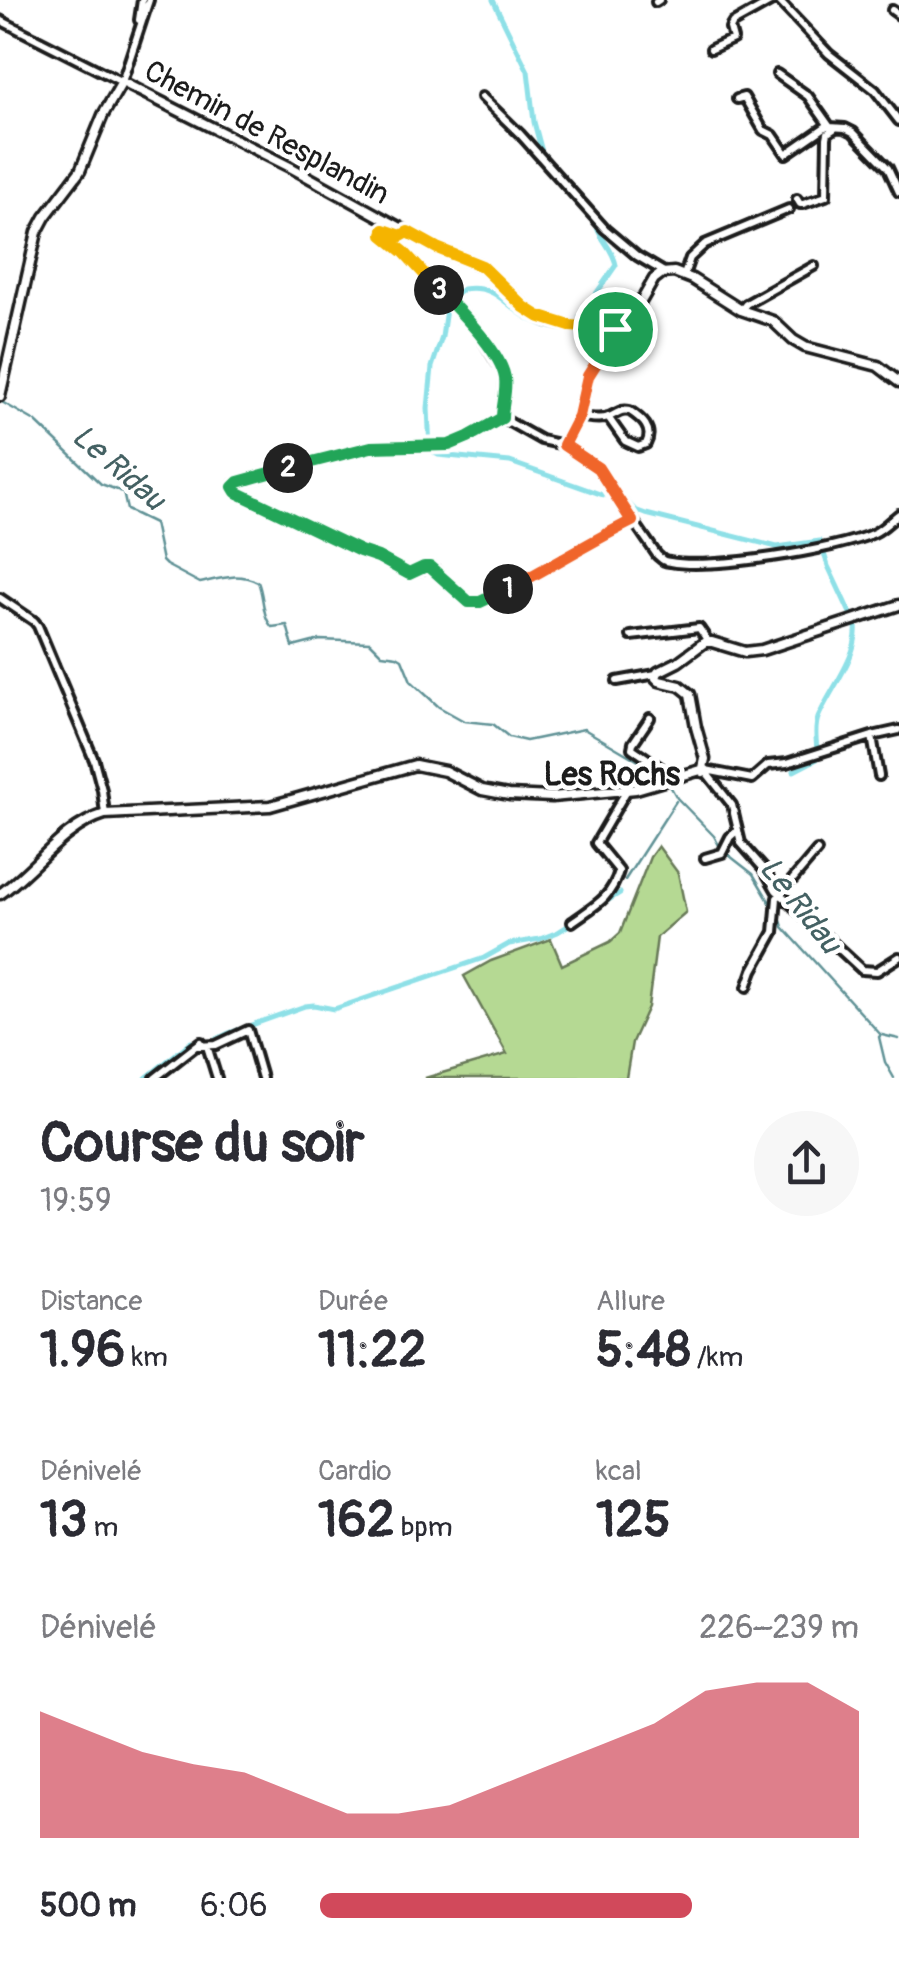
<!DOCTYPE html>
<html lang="fr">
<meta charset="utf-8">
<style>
:root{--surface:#fff;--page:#f7f7f7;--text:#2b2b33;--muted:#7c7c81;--accent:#d1495b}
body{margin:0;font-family:Pangolin,sans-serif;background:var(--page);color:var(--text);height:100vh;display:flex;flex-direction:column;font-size:38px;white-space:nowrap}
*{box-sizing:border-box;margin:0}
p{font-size:32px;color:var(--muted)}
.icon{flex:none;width:55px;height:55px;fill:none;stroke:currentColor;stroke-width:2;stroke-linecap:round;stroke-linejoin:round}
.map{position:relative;height:1078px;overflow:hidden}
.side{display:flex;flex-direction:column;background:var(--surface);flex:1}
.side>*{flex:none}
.pin{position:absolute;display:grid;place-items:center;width:85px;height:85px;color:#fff;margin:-42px;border:5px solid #fff;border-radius:50%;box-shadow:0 2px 10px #0007}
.km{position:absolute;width:50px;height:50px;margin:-25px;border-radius:50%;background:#222;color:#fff;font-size:28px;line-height:50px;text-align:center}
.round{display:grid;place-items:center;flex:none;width:105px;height:105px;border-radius:52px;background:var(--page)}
.summary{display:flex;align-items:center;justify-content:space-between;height:170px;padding:0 40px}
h1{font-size:55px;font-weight:700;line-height:75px}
.stats{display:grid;grid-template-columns:repeat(3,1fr);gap:15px;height:170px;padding:10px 40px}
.stats div{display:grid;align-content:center}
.stats b{font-size:50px;font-weight:700}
.stats small{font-size:28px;font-weight:400}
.stats p{font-size:28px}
.chart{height:280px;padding:20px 40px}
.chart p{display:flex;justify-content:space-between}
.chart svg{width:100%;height:180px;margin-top:10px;fill:var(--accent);opacity:.7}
ul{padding:0 40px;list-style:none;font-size:32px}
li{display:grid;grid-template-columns:160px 120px 1fr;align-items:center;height:75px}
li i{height:25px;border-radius:12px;background:var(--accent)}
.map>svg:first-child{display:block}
.green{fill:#b5d993;stroke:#687a58;stroke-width:2.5}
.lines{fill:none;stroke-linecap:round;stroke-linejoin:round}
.stream{stroke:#609296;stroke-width:2.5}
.canal{stroke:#8ee0e7;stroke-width:5}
.minor-casing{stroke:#1c1c1c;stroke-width:14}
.tertiary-casing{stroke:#1c1c1c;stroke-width:15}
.minor{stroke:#fff;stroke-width:6}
.tertiary{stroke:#fff;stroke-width:8}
.split-1-casing{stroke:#fff;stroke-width:20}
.split-2-casing{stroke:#fff;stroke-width:20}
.split-3-casing{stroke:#fff;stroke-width:20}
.split-4-casing{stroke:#fff;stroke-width:20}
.split-1{stroke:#f0652b;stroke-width:12}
.split-2{stroke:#22a559;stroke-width:12}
.split-3{stroke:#22a559;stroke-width:12}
.split-4{stroke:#f5b400;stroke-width:12}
.labels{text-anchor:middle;stroke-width:9;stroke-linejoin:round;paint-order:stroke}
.street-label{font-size:30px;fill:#1c1c1c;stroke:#fff}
.water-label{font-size:32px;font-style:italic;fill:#446163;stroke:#fff}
.neighbourhood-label{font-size:32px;font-weight:bold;fill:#1c1c1c;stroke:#fff}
</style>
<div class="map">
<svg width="899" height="1078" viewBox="0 0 899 1078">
<rect width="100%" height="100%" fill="#fff"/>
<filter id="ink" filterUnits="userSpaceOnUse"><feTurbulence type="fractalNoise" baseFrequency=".01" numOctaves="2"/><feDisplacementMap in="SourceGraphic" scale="20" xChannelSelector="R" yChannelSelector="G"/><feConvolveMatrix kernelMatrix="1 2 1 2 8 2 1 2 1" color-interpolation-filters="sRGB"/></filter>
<g filter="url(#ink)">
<path class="green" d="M658 846 678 873 686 912 657 937 648 1007 632 1042 626 1078H425L507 1054 464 976 491 961 551 939 562 965 610 942 620 933 650 857Z"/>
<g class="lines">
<path class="stream" d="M0 401 35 421 101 484 123 492 127 510 154 523 162 561 166 565 200 583C222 578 237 572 258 582 264 596 262 617 272 627L287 625 293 647 320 640 370 642 382 654 397 656 402 659 411 681 439 707 464 721 493 724 509 737 526 741 584 729 659 773 664 778
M669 784 677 798 714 836 721 849 753 874 772 906
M625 880 676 801
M778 910 783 927 881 1035 879 1037 885 1062 894 1078
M882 1035 899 1039"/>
<path class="canal" d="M493 0 528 71 534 122 542 152 553 167
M587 205 595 213C594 237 612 244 616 265L571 330C556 330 536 324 523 315 501 300 493 285 463 289L447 302 442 337 432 367 428 408 430 450 438 455 510 462 600 494 624 499 635 510 646 514 777 547 820 541 828 566 856 626C859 656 829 691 818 718 813 732 818 745 817 759L794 771
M146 1078 191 1042 207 1044 229 1033 305 1006 314 1005 334 1009 484 958 509 944 540 939 558 932 620 893"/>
<g class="minor-casing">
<path id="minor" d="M778 0 829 54 875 90 899 121
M656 2 659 0
M892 10 899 15
M0 20 122 82 149 0
M139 20 142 0
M711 49 733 39 730 28 733 23 774 0
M777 74 808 96 830 127 845 128 853 132 888 168 899 192
M482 97 520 134 605 229 637 256 664 272
M737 99 744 97 763 130 773 135 786 154 828 125
M797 199 800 204H803L826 196 827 138 828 133 834 129
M408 232 403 236 386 230 383 234 415 263 475 327 505 375 502 418
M684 275 690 258 705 244 789 209
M741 310 746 304 814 266
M614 334 640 354
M579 416C588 418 600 420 609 417 619 413 620 409 630 411 642 419 654 429 646 444L638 447 625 441 608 417
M564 445 579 416 588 376 614 334 615 329
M632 521C592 540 555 565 516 585 505 590 493 598 480 601 472 603 473 603 466 599L431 567 409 574 378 557 360 551 236 492 233 487 234 484 371 447 449 445 469 437 502 418 541 440 564 445 597 468 657 555C663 560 662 561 670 562 709 570 837 550 874 533 883 529 891 520 899 514
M0 598 34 621 38 626 94 760 102 790 105 814
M631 636 699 628 708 641
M617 681 656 674
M650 718 633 743 632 748 674 777
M872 736 879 776
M706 770 752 779 768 765 787 763 872 736 899 730
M705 771 732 805 741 843 764 869 776 890 862 970 877 971 899 957
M705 858 722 853 730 837 738 830
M572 922C594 906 611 899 619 871L596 843 627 790
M747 987 753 970 774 932 777 898 817 851
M196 1046 216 1045 248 1030 262 1078
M207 1046 217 1078
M155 1078 201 1042"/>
</g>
<g class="tertiary-casing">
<path id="tertiary" d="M0 396 37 232 45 217 80 171 103 115 122 82 290 167 437 248 482 266 530 312 548 321 571 326 608 329 624 326 631 319 654 279 662 273 674 272 692 279 741 310 773 321 793 340 805 347 878 366 899 382
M703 768 705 759 696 727 690 694 680 686 659 681 656 678 658 672 678 662 705 642H712L745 652 762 650 899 605
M0 894C36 869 62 827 105 814L270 806 415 765 445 771 482 790 509 795 552 797 636 789 701 770 703 772 705 769"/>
</g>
<use href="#minor" class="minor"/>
<use href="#tertiary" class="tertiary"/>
</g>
</g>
<g class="lines" filter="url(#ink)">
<g class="split-1-casing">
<path id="split-1" d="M508 589C550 567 590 542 632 521L598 468 564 445 579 416 588 376 612 338 615 329"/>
</g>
<g class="split-2-casing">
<path id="split-2" d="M288 468 238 482 233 487 236 492 360 551 378 557 409 574 424 567H430L469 602H480L508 589"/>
</g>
<g class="split-3-casing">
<path id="split-3" d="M288 468 371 447 449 445 468 437 502 418C502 405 507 391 505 378 501 351 458 310 439 290"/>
</g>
<g class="split-4-casing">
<path id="split-4" d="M439 290 404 252 383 235 384 230 401 236 408 232 437 248 482 266 524 307 538 316 570 326 615 329"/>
</g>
<use href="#split-1" class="split-1"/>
<use href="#split-2" class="split-2"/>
<use href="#split-3" class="split-3"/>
<use href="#split-4" class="split-4"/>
</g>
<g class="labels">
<g class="street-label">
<text transform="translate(267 132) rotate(28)" y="10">Chemin de Resplandin</text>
</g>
<g class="water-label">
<text transform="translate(119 467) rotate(41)" y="11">Le Ridau</text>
<text transform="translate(801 905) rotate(52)" y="11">Le Ridau</text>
</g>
<g class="neighbourhood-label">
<text x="612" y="785">Les Rochs</text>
</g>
</g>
</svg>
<div class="pin" style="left:615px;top:329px;background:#1e9e55"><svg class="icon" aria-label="arrive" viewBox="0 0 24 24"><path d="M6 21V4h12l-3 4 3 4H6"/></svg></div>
<b class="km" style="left:508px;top:589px">1</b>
<b class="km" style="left:288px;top:468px">2</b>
<b class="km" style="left:439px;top:290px">3</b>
</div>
<section class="side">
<div class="summary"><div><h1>Course du soir</h1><p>19:59</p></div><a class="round"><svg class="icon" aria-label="share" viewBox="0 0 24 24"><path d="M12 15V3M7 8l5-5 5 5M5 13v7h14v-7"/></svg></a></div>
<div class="stats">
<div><p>Distance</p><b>1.96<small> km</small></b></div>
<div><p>Durée</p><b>11:22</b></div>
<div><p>Allure</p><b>5:48<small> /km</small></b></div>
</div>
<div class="stats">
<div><p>Dénivelé</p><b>13<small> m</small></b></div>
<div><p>Cardio</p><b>162<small> bpm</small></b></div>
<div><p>kcal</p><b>125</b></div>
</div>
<div class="chart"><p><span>Dénivelé</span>226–239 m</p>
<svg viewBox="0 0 160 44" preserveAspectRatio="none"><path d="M0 44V13L10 18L20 23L30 26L40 28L50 33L60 38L70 38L80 36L90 31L100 26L110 21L120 16L130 8L140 6L150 6L160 13V44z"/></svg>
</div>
<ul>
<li><b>500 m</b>6:06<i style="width:69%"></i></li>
</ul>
</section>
